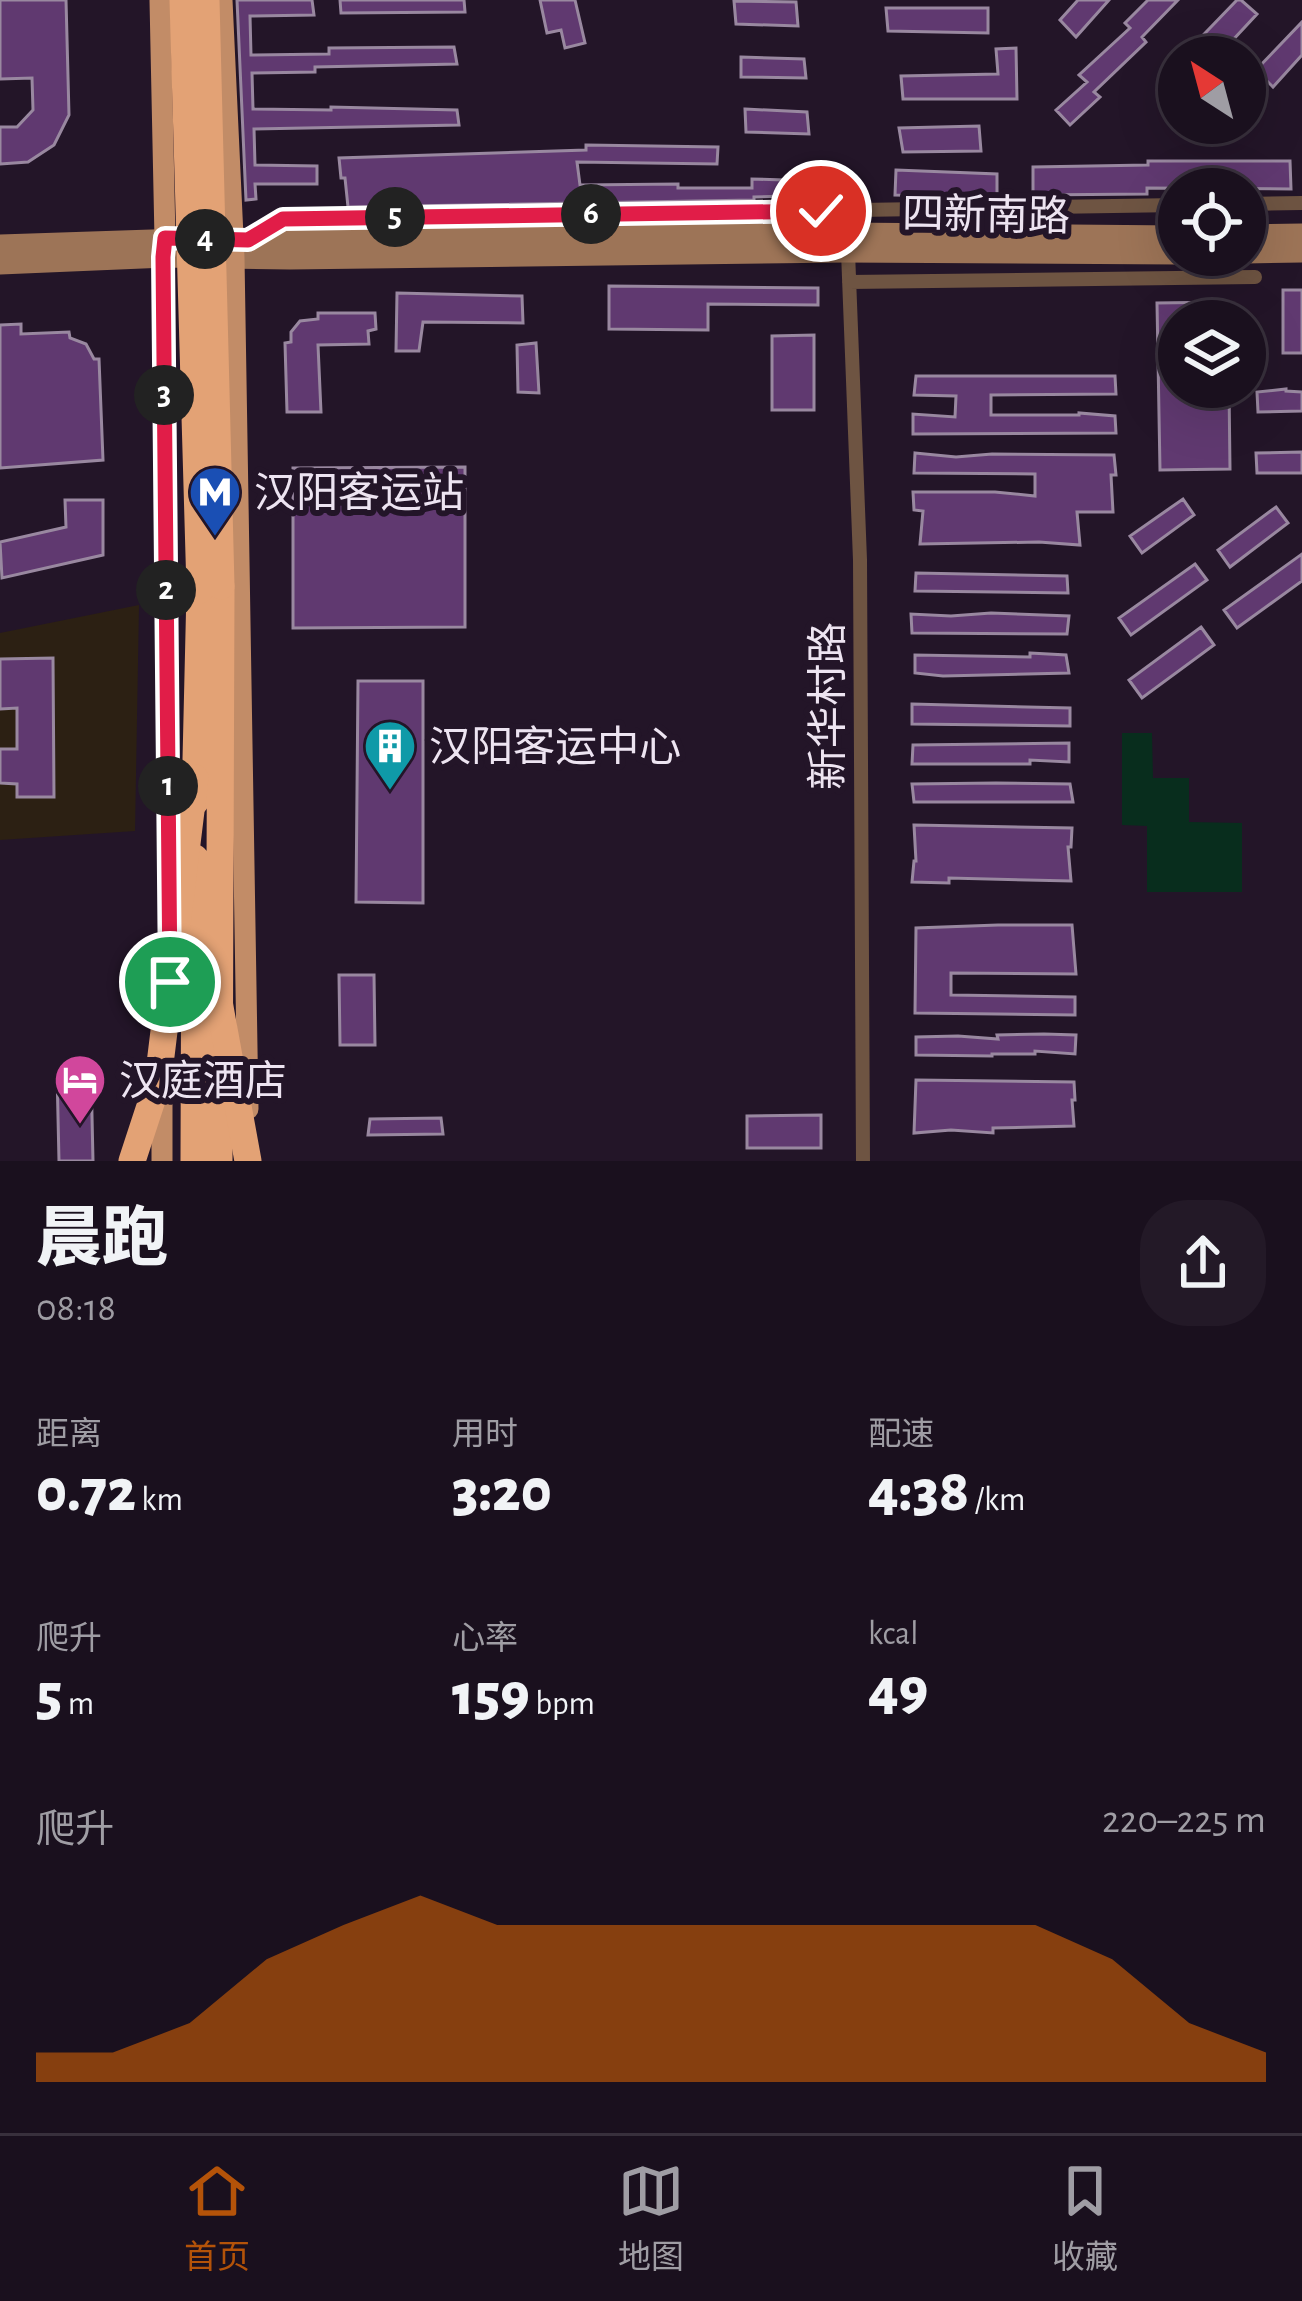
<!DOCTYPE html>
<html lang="zh">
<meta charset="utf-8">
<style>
:root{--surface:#1a101e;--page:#231927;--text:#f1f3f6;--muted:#9f9da4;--line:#38303c;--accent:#b45309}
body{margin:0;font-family:"Alegreya Sans","Noto Sans SC",sans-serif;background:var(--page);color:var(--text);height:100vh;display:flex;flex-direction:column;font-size:45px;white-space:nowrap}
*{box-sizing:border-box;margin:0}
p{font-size:39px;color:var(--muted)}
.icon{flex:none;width:66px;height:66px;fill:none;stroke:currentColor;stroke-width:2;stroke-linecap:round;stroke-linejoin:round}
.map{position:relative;height:1161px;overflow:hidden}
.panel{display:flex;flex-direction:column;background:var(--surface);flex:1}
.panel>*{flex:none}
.needle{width:78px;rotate:324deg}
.controls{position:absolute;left:1158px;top:36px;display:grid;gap:24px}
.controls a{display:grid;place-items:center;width:108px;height:108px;border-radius:50%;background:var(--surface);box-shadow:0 12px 48px #0002,0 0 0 3px var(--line);font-size:60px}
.pin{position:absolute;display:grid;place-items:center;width:102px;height:102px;color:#fff;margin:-51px;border:6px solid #fff;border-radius:50%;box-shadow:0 3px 12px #0007}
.km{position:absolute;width:60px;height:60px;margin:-30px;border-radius:50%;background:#222;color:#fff;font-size:33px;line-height:60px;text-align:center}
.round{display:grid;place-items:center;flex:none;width:126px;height:126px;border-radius:48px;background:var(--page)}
.overview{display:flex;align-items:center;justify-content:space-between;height:204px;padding:0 36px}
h1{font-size:66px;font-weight:800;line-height:90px}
.stats{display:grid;grid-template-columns:repeat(3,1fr);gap:18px;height:204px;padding:12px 36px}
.stats div{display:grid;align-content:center}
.stats b{font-size:60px;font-weight:800}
.stats small{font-size:33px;font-weight:400}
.stats p{font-size:33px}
.chart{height:336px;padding:24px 36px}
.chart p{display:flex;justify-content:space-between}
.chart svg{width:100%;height:216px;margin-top:12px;fill:var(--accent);opacity:.7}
.tabs{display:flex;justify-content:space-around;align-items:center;height:168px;border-top:3px solid var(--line);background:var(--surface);font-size:33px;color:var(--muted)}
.tabs a{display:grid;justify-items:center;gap:6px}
.tabs .on{color:var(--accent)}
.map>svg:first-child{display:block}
.commercial{fill:#2c2013}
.pitch{fill:#082d1d}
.building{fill:#603970;stroke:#9988a0;stroke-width:3}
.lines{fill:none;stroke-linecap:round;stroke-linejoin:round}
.street{stroke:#6e5442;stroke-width:14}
.secondary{stroke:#9d7457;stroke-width:21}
.primary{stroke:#c28c67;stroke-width:21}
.highway{stroke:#e3a275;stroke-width:27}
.highway-bridge{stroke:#e3a275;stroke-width:27}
.route-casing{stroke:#fff;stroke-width:24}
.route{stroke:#e11d48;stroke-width:15}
.labels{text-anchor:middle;stroke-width:12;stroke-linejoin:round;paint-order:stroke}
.street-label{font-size:42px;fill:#ede4f1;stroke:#231528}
.poi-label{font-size:42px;fill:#ede4f1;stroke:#231528;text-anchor:start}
</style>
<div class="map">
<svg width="1302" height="1161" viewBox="0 0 1302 1161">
<rect width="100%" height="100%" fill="#231528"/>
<path class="commercial" d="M139 605 135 831 0 840V633Z"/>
<path class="pitch" d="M1122 733H1152L1153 778H1189V822L1242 823V892H1147V826L1122 825Z"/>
<path class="building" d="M0 0H66L69 115 54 145 28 162 0 164V127H17L33 110 32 78 0 79Z
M237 0H312L314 15 250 16 251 55 329 54V48L454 47 457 64 315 67V72L252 73 253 109 331 110V107L457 110 459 125 254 129 255 165 317 166V184H255L256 199 246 200Z
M340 0H464L465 12 341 13Z
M540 0H575L585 43 565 48 561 30 547 33Z
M1078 0H1109L1076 37 1060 20Z
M1148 0H1178L1142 37 1146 42 1094 92 1100 97 1070 125 1056 110 1087 82 1079 75 1130 28 1125 23Z
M1237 0H1241L1257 14 1217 57H1182Z
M734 1 796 2 798 26 736 24Z
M886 8H988V33L888 31Z
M1302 22V55L1273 87 1256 70Z
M1016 48 1017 99H903L901 76 998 74 996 49Z
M741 57 804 59 806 78 741 77Z
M745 109 807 112 809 134 746 132Z
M979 126 981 151 903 152 899 128Z
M586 145 718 147 717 164 577 162 580 185 678 184V188H752V179L784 180 786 196 754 197V200L348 207 345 178H341L339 158 586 150Z
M1148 161H1290L1291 189 1147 188V194L1033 195V167L1148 165Z
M896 170 997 174V197L895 195Z
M609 286 818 288V305L708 304V330L609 329Z
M1283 290H1302V353H1283Z
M397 293 522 296 523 323 423 322 419 351H396Z
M1227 302 1228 321H1179V387H1229L1230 469 1160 470 1157 303Z
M318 313H375L376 329 368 331 369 344 318 345 321 412H287L285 343 291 342V332L300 321 318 319Z
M21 324V334L69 332 70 338 86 344 94 359H99L103 460 0 468V325Z
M814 335V410H772V336Z
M536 343 539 393 518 392 517 345Z
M916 376H1115L1116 394 991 395V415H1079V413L1115 416 1116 433 913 434V414L955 417 956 396 914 395Z
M1286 389V391L1302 392V411L1258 412 1257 392Z
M1302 452V473H1257L1256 453Z
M915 453 956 457 992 454 1114 455 1116 475H1111L1113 512H1077L1080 545 1039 542 920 544 923 511 914 510 913 492H995L1035 496V474L914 473Z
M465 467V627L293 628V468Z
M1183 499 1194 515 1142 553 1130 536Z
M65 500H103V555L2 578 0 542 66 527Z
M1276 507 1288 523 1230 567 1218 550Z
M1302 554V581L1237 628 1224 610Z
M1195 564 1207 580 1131 635 1119 618Z
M916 573 1067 576 1068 593 915 591Z
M991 613 1069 616 1067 634 912 633 911 614 951 616Z
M1201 627 1214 645 1142 698 1129 680Z
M1030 653 1066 655 1069 673 943 676 915 673V655L1030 657Z
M53 658 54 797H17V784L0 783V749H17V708L0 709V659Z
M358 681H423V903L356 902Z
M912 704 1070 708V726L912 724Z
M1069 743V762L1030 760V764H912L913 745Z
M996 783 1070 784 1073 802H914L912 784Z
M914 825 1072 828 1071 847H1068L1071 881 949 878V883L912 882 914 861H916Z
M998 925H1072L1076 974 951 973V995L1075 997V1015L915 1013 916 928Z
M339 975H374L375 1045H340Z
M1044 1034 1076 1035 1075 1054 1035 1051V1054H992V1056L916 1055V1037L958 1036 998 1039 997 1035Z
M91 1071 93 1161H59L57 1072Z
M916 1080 1074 1082 1075 1100H1072L1074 1126 993 1128V1133L951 1130 914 1133Z
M821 1115V1148H747V1116Z
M441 1118 443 1134 368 1135 370 1119Z"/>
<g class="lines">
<path class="street" d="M1245 204 1302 203
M253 237 283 219 1179 205
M848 252 860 560 863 1161
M849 282 1255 277"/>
<path class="secondary" d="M1245 235 1302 234
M220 239 843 233 1179 236
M0 245 182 239
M1245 253 1302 252
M0 264 166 257 290 259 843 252 1179 254"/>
<path class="primary" d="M160 0 165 239 163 257 169 911
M222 0 234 258 248 1109
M162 1086V1161"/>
<path class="highway" d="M195 802 200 590
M194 1161 195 858
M219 1161 221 586"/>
<path class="highway-bridge" d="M183 0 200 590
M206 0 221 586
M218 996 248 1161
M132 1161 152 1100 160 1064 195 778"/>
</g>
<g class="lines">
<g class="route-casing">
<path id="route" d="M170 982 163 257 165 238 248 240 283 219 821 211"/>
</g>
<use href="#route" class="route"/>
</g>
<defs>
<g id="metro-pin" transform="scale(2.7)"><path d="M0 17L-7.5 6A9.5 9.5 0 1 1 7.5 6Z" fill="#1a4fb4" stroke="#231528"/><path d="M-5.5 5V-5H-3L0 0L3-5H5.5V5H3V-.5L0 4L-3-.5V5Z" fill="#fff"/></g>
<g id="building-pin" transform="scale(2.7)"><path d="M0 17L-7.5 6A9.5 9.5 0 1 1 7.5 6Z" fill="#0f9aa8" stroke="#231528"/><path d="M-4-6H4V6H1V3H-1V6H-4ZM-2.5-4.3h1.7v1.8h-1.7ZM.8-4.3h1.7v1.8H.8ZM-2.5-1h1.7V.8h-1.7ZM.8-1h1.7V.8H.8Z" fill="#fff"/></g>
<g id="hotel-pin" transform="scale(2.7)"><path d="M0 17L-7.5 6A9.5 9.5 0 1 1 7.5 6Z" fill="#d1479c" stroke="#231528"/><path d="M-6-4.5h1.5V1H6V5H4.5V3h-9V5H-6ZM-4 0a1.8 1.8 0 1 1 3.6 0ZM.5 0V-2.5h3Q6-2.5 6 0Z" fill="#fff"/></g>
</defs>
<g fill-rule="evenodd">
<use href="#metro-pin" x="215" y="492"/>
<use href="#building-pin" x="390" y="746"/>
<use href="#hotel-pin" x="80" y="1080"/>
</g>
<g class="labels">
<g class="street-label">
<text transform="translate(986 214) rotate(1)" y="15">四新南路</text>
<text transform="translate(827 706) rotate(-90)" y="15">新华村路</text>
</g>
<g class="poi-label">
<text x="254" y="507">汉阳客运站</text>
<text x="429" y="761">汉阳客运中心</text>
<text x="119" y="1095">汉庭酒店</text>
</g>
</g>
</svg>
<div class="controls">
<a><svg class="needle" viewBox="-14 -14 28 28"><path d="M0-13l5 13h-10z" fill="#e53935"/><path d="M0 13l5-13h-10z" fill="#9f9da4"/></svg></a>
<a><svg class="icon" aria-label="locate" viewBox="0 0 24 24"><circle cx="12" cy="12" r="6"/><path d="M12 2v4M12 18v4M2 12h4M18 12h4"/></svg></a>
<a><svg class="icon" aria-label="layers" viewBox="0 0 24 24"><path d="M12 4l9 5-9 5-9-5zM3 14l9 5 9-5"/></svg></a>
</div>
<div class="pin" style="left:170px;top:982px;background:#1e9e55"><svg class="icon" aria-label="arrive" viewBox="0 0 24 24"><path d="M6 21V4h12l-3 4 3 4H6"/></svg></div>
<div class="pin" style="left:821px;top:211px;background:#d93025"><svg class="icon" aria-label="check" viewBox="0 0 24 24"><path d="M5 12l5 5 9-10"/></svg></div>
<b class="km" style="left:168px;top:786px">1</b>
<b class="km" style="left:166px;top:590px">2</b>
<b class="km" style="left:164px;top:395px">3</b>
<b class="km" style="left:205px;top:239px">4</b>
<b class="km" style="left:395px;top:217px">5</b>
<b class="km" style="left:591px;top:214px">6</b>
</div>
<section class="panel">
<div class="overview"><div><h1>晨跑</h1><p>08:18</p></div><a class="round"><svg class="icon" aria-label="share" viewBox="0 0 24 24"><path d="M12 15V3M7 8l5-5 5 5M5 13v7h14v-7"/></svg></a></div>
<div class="stats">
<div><p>距离</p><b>0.72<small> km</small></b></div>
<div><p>用时</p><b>3:20</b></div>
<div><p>配速</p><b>4:38<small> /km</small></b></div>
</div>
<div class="stats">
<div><p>爬升</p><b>5<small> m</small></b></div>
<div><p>心率</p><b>159<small> bpm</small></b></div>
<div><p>kcal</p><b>49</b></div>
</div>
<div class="chart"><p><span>爬升</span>220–225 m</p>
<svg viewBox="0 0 160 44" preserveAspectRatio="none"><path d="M0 44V38L10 38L20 32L30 19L40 12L50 6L60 12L70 12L80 12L90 12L100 12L110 12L120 12L130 12L140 19L150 32L160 38V44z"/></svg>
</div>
</section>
<nav class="tabs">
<a class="on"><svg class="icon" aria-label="home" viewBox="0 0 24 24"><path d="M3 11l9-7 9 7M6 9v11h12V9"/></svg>首页</a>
<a><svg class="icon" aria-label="map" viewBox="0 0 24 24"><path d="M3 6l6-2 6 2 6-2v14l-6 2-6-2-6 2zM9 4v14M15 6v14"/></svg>地图</a>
<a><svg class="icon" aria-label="saved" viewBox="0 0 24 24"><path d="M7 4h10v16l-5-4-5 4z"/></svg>收藏</a>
</nav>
